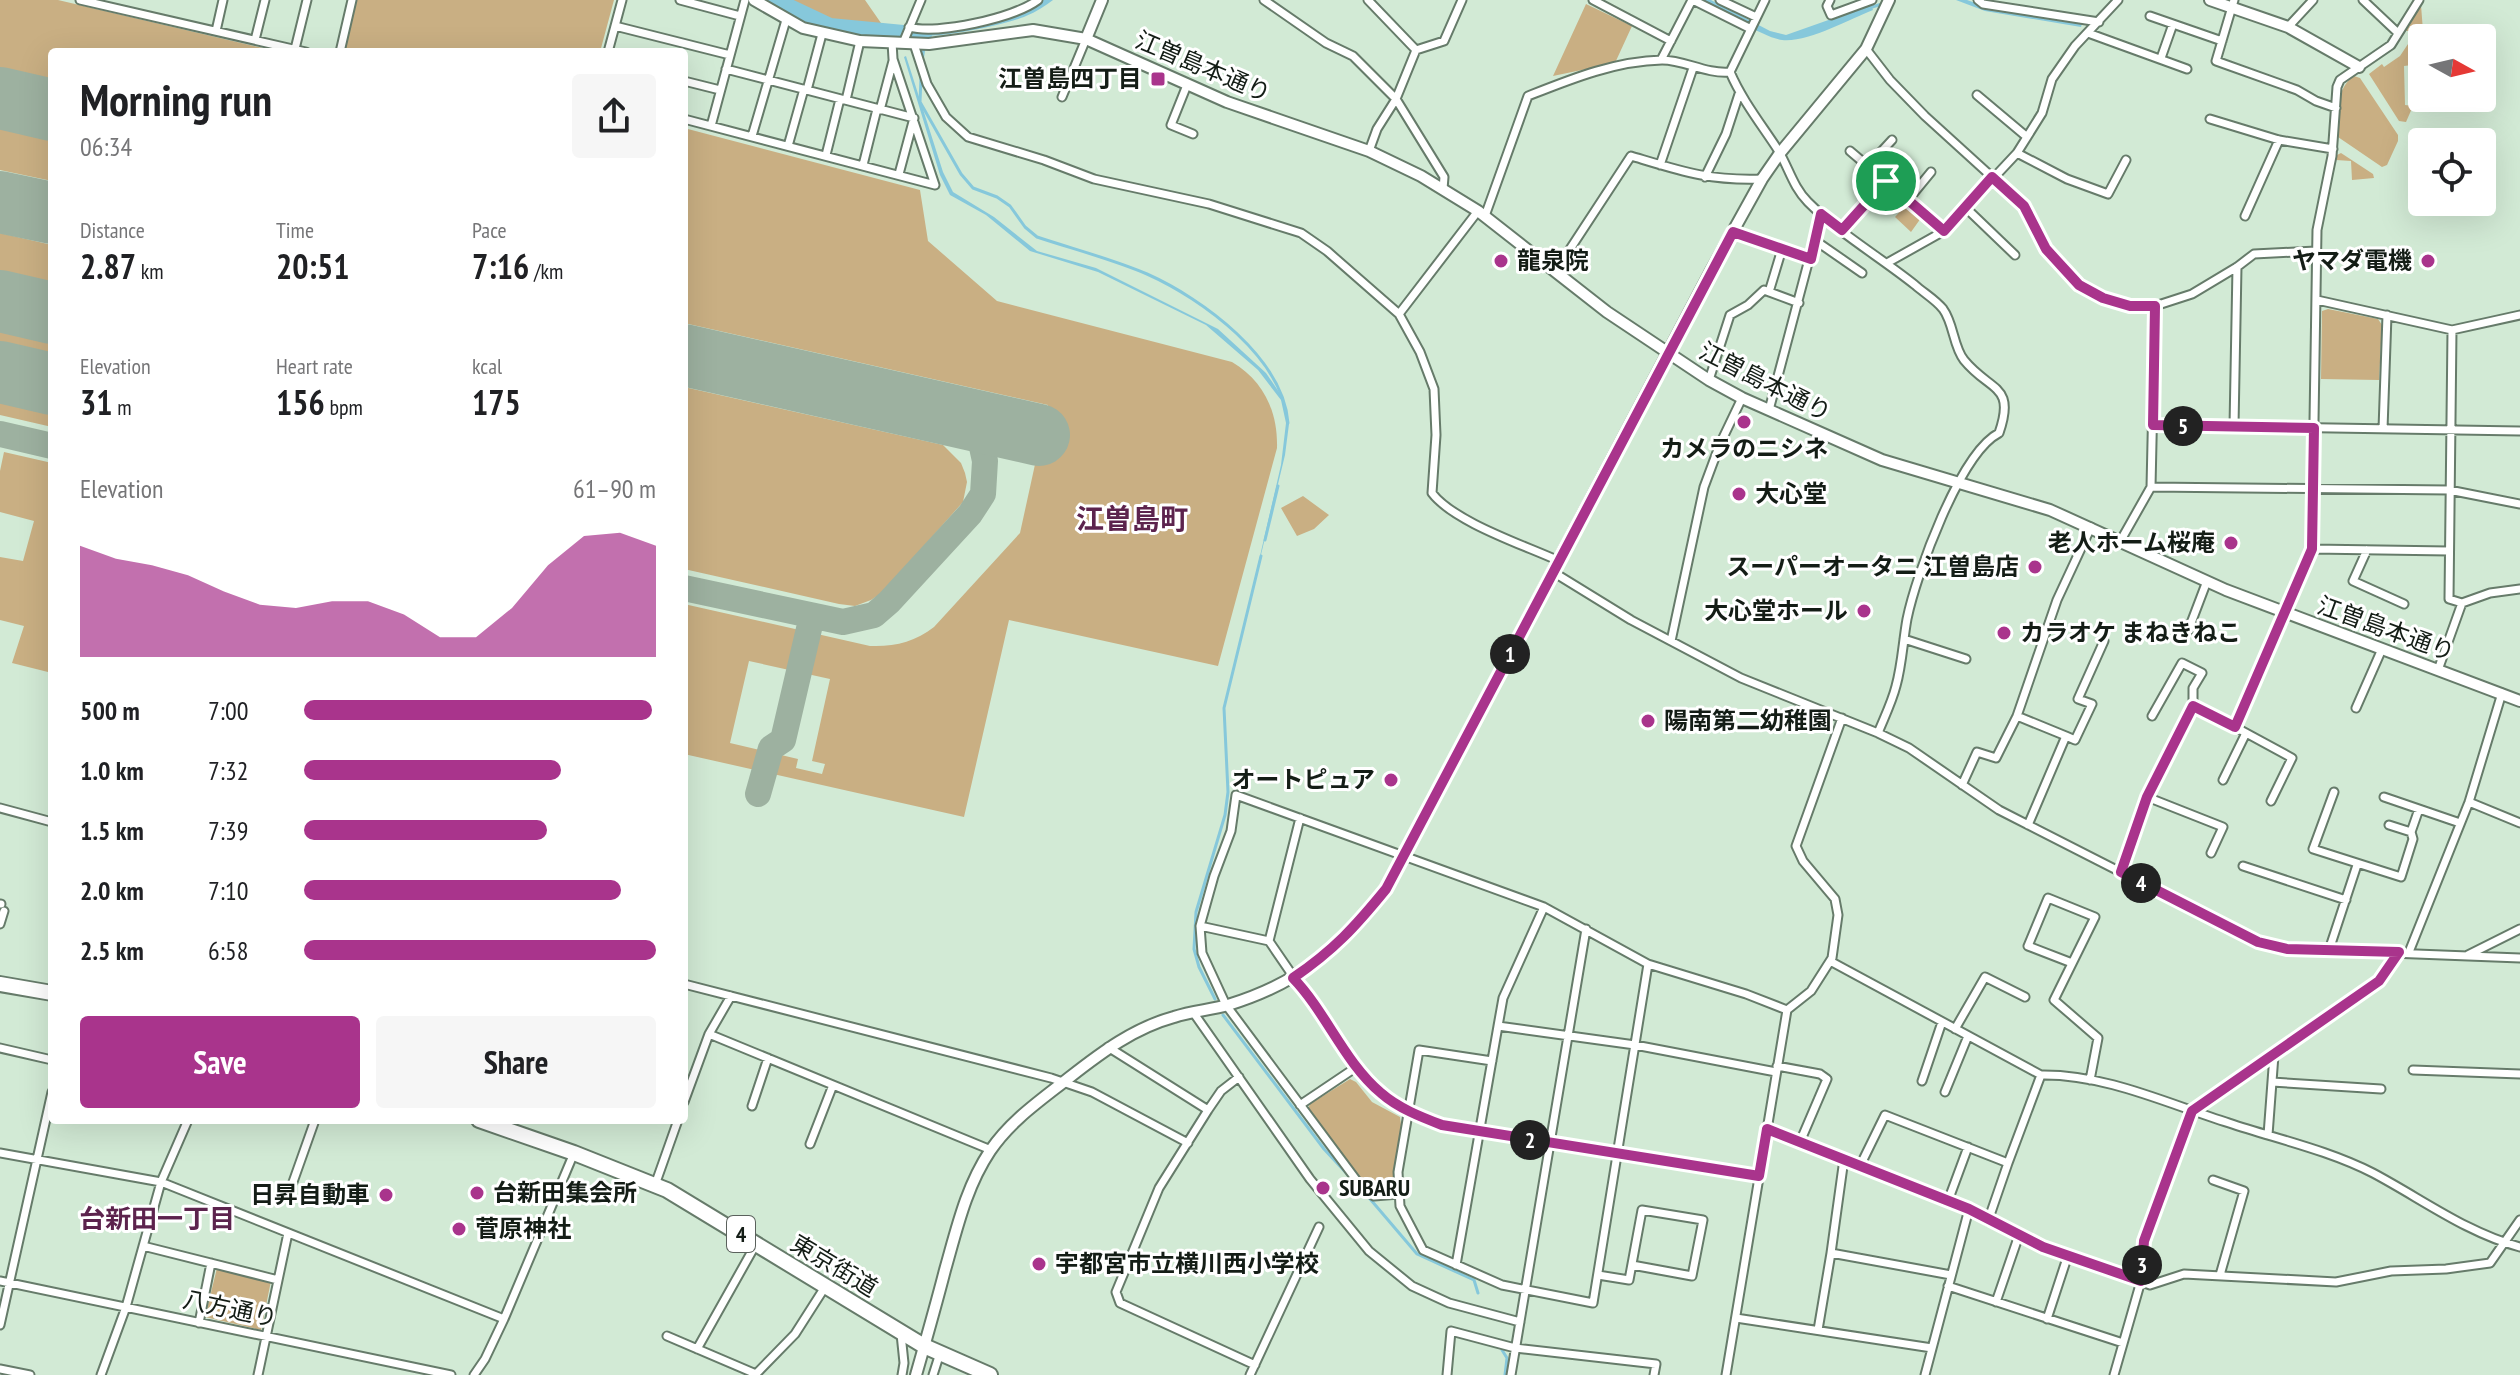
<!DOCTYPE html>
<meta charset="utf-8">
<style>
:root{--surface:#fff;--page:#f6f6f6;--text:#202124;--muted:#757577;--accent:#a9348c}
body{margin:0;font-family:"PT Sans Narrow","Noto Sans JP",sans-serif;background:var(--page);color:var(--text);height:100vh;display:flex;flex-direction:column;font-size:30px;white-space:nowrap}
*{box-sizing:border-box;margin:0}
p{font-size:26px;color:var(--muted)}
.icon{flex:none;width:44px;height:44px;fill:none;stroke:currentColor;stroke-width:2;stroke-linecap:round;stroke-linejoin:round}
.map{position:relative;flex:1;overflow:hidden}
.sheet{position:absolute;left:48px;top:48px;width:640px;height:1076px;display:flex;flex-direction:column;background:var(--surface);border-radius:8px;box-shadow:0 8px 32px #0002}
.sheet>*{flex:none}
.needle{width:52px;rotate:98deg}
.controls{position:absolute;left:2408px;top:24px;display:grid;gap:16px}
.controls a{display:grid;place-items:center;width:88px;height:88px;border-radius:8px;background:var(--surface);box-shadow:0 8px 32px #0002;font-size:40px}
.pin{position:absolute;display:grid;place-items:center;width:68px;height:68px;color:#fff;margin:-34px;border:4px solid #fff;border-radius:50%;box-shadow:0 2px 8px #0007}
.km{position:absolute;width:40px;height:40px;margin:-20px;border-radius:50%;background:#222;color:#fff;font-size:22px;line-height:40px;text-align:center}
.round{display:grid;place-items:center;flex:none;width:84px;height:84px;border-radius:8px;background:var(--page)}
.headline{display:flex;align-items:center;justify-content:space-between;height:136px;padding:0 32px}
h1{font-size:44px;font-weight:700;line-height:60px}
.metrics{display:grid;grid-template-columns:repeat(3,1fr);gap:12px;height:136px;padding:8px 32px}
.metrics div{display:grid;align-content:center}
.metrics b{font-size:34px;font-weight:700}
.metrics small{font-size:22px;font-weight:400}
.metrics p{font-size:22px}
.chart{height:224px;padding:16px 32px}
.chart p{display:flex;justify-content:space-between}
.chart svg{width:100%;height:144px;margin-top:8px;fill:var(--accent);opacity:.7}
.primary-button{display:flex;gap:16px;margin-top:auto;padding:16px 32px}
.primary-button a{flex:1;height:92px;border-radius:8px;background:var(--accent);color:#fff;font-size:32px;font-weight:700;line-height:92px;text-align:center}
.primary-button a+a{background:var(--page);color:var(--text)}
ul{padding:0 32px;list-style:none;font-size:26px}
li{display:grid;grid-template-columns:128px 96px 1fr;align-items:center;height:60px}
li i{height:20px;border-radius:10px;background:var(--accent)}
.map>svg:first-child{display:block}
.green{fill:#c9af83;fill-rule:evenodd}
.water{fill:#86c8db}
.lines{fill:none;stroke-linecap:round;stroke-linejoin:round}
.stream{stroke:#86c8db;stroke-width:3}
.river{stroke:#86c8db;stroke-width:16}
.taxiway{stroke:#9db1a0;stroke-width:26}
.runway{stroke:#9db1a0;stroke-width:62}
.street-casing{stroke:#667b6a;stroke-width:11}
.secondary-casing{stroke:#667b6a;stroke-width:14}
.highway-casing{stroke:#667b6a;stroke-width:18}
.street{stroke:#fff;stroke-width:7}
.secondary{stroke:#fff;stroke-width:10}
.highway{stroke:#fff;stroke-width:14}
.route-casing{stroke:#fff;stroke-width:16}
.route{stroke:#a9348c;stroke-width:10}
.poi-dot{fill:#a9348c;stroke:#fff;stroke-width:3}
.labels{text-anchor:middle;stroke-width:6;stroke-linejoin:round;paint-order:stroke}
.shield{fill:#fff;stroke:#5a615c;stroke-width:2}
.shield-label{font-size:22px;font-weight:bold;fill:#141d16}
.street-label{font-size:24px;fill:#141d16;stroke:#fff}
.poi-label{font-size:24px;font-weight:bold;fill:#141d16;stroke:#fff;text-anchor:start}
.neighbourhood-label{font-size:26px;font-weight:bold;fill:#5c234d;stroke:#fff}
.quarter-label{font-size:28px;font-weight:bold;fill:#5c234d;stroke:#fff}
</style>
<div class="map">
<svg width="2520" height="1375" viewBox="0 0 2520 1375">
<rect width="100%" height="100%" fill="#d2ead5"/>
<path class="green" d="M0 0H58L280 52H52V181L0 170Z
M356 0H614L600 52H344Z
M769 0H865L890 36C842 32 810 27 769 0Z
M1586 4 1632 26 1615 63 1553 76Z
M2421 5 2423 31H2406Z
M2410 41H2422L2411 53 2412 65 2404 66 2405 105 2413 106 2406 122 2399 121 2369 74 2382 64 2384 67 2400 56Z
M2354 76 2360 78 2398 135V141L2387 165 2382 167 2338 137C2339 115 2334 90 2354 76Z
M684 128 920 190 928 241 997 301 1232 362C1264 381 1278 412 1277 448L1218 666 1009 620 964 817 684 754V604L870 646C894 647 915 642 934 627L1020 533 1048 405 684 323ZM749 661 830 679 812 761 825 764 822 774 796 768 798 759 730 743Z
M2341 153 2373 174 2374 178 2352 180 2351 161 2336 160 2337 155Z
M1906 205 1921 218 1911 232 1895 217Z
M0 233 52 245V427L0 415Z
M2328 309 2378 319 2382 325 2379 380 2321 379 2322 311Z
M684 387 943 445 961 463 965 473 967 482 963 502 883 592 871 600 855 606 839 604 684 569Z
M4 452 52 463V673L12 663 24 626 0 620V557L23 561 34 521 0 512V471Z
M1303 496 1329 515 1314 529 1297 536 1281 508Z
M1350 1079 1356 1082 1372 1102 1400 1117 1402 1132 1391 1187 1387 1192 1372 1193 1367 1190 1307 1111 1310 1104Z
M217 1268 271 1281 261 1330 205 1317Z"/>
<path class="water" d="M777 0C814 24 850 28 893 32V35C847 33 814 28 774 4Z
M1044 0H1053C1045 6 1036 12 1026 16 1006 25 944 37 922 36V32C963 25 1008 23 1044 0Z
M1702 0H1711L1770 31 1786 35 1871 5 1873 10C1850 19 1807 43 1782 40 1762 37 1723 11 1702 0Z
M1956 0H1967L1984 6 2082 24 2081 27 1985 11Z
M906 56 943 172 953 192 994 217 1037 251 1096 268 1218 329 1266 373 1281 395 1289 424 1285 455 1245 621 1281 465 1286 423 1281 400 1258 370 1206 325 1098 272 1030 251 986 215 950 195 940 175 904 57Z"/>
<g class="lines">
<path class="stream" d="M1869 8 1885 3
M922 61 926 34
M921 77 920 102 961 174 973 188 997 197 1010 206 1025 227 1037 237C1073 249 1112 259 1147 274 1203 299 1283 358 1288 423
M1265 540 1278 486
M1215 999 1199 967 1194 949 1196 912 1225 815 1228 792 1224 708 1261 556
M1223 1015 1324 1149 1349 1176
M1365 1193 1417 1254 1474 1280 1478 1293
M1502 1350 1507 1358 1505 1375"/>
<path class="river" d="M775 0 830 26 924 35"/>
<path class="taxiway" d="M0 434 52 446
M684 588 843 622 874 615 889 602 970 514 983 494 985 461 982 447 969 419
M758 794 771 748 783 740 812 616"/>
<path class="runway" d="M0 98 52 110
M0 202 52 213
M0 301 52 313
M684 355 1039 435
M0 372 52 384"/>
<g class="street-casing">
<path id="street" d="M80 0 306 52
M680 0 740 16
M1264 0 1326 43 1353 56 1396 99 1444 177 1443 189
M1368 0 1416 50
M1593 0 1671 41
M1693 0 1751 29
M1720 0 1756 17
M1830 0 1827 6 1831 15 1872 0
M1978 0 1983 4 2099 22
M2234 0 2216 61 2297 90 2316 101 2336 108
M2363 0 2398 33
M2150 16 2222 41
M615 26 730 55
M909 27C937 35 1014 18 1038 0
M2288 27 2313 0
M216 31 223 0
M2088 33 2187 69
M255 40 265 0
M903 43 921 0
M914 44 927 84 946 117 968 137 1044 160 1094 179 1209 204 1301 233 1327 251 1399 314 1420 352 1434 389 1436 435 1432 493C1454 522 1524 545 1559 561
M295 49 307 0
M1866 49 1890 80 1925 116 2024 206 2046 249 2079 285 2103 298 2130 306H2155L2192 294 2237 267 2254 254 2316 251
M340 52 352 0
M608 52 622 0
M2161 58 2173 24
M1661 60 1692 0
M726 69 914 118 899 174
M1730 72C1742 100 1761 124 1778 150 1789 168 1793 187 1808 202 1840 234 1880 257 1915 285 1924 293 1936 300 1943 309 1954 324 1953 346 1964 360 1990 392 2016 384 1999 433 1960 453 1916 575 1907 619 1903 641 1902 665 1896 686 1892 702 1884 718 1878 733
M684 81 720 90
M1187 85 1171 125 1193 134
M807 90 822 34
M1977 95 2027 137
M1062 97 1086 39
M846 100 860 41
M880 110 893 61
M684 119 935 185 893 59 892 42
M2210 119 2279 140 2333 149
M711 126 745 0
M752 136 786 20
M788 146 804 89
M1369 151 1377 129 1396 99 1416 50 1444 41 1462 0
M1850 151 1944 231
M2017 153 2067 179 2108 194 2126 160
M826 155 840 99
M863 165 877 109
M1660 165 1693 68
M1868 166 1892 140
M1705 177 1726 134 1739 94
M1908 200 1931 172
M1965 207 2015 255
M1485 216 1528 96C1571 79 1615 61 1662 60 1685 60 1705 74 1730 72L1765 0
M2245 216 2279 140
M1842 230 1886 181
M1733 232 1811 259
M1816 241 1862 273
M1887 263 1944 231 2017 153 2042 113 2052 79 2075 46 2118 0
M1555 272 1631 156C1681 171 1709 181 1762 179
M1769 292 1782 249
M2317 300 2452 330 2520 315
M1399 314 1478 211
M2452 330 2449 599 2462 603 2490 593 2520 589
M1709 380 1730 315 1748 305 1764 290 1799 303
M1769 410 1821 214
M2153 425 2520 431
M2234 426 2237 267
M2383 429 2387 315
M2151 487 2449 490 2520 504
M2121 540 2151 487 2155 306
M2312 549 2449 551
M2367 550 2353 581 2404 604
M1553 572 1631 620 1741 678 1878 733 1909 748 1999 810 2258 942 2287 949 2520 958
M2188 631 2207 581
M1904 639 1966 659
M1671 641 1704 487 1720 444 1742 398
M2438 670 2462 603
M2356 708 2382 649
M2152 716 2182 663 2202 673 2193 688V706
M2235 727 2292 758 2271 801
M2066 736 2075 740 2092 704 2078 699 2104 641
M2223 780 2246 733
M1962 785 1977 752 1996 758 2017 716
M2334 792 2313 849 2401 877 2413 839 2411 832 2419 809
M2147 797 2223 827 2211 853
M2384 797 2460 823
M2469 802 2520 823
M0 808 52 822
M1300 818 1269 941 1343 1049 1380 1093 1410 1112 1442 1125 1759 1176
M2028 825 2066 736 2017 716 2057 600 2091 527
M2389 825 2411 832
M2243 866 2346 900
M2121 872 2155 779 2193 706 2235 727 2312 549 2317 230 2332 156 2337 87 2340 80 2391 45 2419 0
M0 904H1
M0 924 4 911
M1200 926 1269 941
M2329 950 2357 865
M2409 952 2469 802 2502 693
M2468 955 2520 929
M1830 961 2041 1075C2106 1074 2168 1104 2229 1123 2277 1139 2328 1150 2373 1173 2422 1199 2467 1233 2520 1247
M2072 963 2028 946 2048 898 2095 917 2054 1000 2098 1038 2090 1080
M684 984 1051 1078 1092 1092 1188 1143
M1193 1012 1310 1179 1369 1251 1412 1286 1449 1303 1520 1322
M1498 1026 1503 998 1544 907
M1955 1029 1985 977 2025 997
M709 1034 991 1150
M1108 1047 1208 1110 1159 1188 1116 1292 1120 1303 1255 1365
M0 1048 52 1060
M1492 1061 1419 1050 1398 1172 1400 1206 1423 1250 1502 1285 1593 1303 1648 964
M1777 1066 1820 1074 1827 1079 1800 1142
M2413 1070 2520 1074
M1922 1081 1942 1022
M2272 1082 2381 1089
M1945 1092 1968 1036
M684 1102 709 1034 731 996
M1300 1105 1358 1066
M752 1106 768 1058
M1208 1110 1221 1091 1239 1077
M1767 1129 1969 1209 2043 1247 2150 1285 2184 1274 2336 1282 2391 1271 2446 1269 2490 1263 2520 1220
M2268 1135 2274 1055
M810 1144 833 1085
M0 1153 161 1182 504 1319
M2008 1163 2041 1075
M1860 1166 1885 1115 2008 1163 1988 1221
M2213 1180 2244 1191 2220 1275
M293 1182 315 1120
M655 1185 678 1120
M1399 1194 1374 1196 1363 1189 1226 1005 1202 953 1200 926 1214 876 1231 831 1236 795 1544 907 1648 964 1746 994 1787 1010
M1948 1201 1968 1147
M143 1246 278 1280
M1831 1253 1844 1159
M1456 1265 1498 1026 1635 1045 1776 1072
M1598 1275 1629 1280 1642 1210 1703 1220 1692 1276 1632 1265
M0 1281 451 1375
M1948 1286 2123 1343
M1996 1302 2019 1235
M1736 1318 1932 1348
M2047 1319 2068 1255
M199 1323 211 1263
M0 1325 52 1092
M1818 1330 1831 1253 1951 1275
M901 1334 904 1363 902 1375
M667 1336 756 1374
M697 1349 756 1244
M0 1369 30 1375
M101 1375 126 1307 161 1182 188 1120
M258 1375 288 1233
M474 1375 485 1359 504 1319 574 1153
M755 1375 795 1334 825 1287
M933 1375 940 1353
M1250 1375 1319 1227
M1447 1375 1451 1331 1515 1348 1656 1364 1654 1375
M1511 1375 1586 929
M1726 1375 1787 1010 1811 991 1832 958 1838 915 1835 899 1803 861 1796 846 1842 718
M1925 1375 1969 1209
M2114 1375 2141 1281 2144 1241 2192 1111 2379 981 2399 952"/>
</g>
<g class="secondary-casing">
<path id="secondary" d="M754 0 803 28 860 41 929 44 1033 30 1086 39 1227 102 1369 151 1421 176 1478 211 1607 312 1709 380 1742 398 1882 460 2050 510 2226 590 2520 701
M2210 0 2288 27 2359 67
M1086 39 1102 0
M916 1375C926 1340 936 1305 945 1270 957 1228 966 1187 990 1151 1011 1120 1041 1100 1070 1077 1102 1052 1134 1028 1174 1017 1192 1011 1210 1010 1228 1005 1303 982 1338 948 1386 889L1711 271 1762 179 1780 153 1866 49 1889 0"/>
</g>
<g class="highway-casing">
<path id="highway" d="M0 984 52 993
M479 1120 574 1153 667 1190 924 1346 990 1375"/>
</g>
<use href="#street" class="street"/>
<use href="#secondary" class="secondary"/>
<use href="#highway" class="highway"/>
</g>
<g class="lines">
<g class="route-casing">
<path id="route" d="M1992 177 2024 206 2046 249 2079 285 2103 298 2130 306H2155L2153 425 2314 428 2312 549 2235 727 2193 706 2147 797 2121 872 2258 942 2287 949 2399 952 2379 981 2192 1111 2144 1241 2141 1281 2043 1247 1969 1209 1767 1129 1759 1176 1442 1125C1421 1117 1398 1108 1381 1093 1344 1062 1326 1012 1293 978 1334 950 1355 927 1386 889L1733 232 1811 259 1821 214 1842 230 1886 181 1944 231Z"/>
</g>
<use href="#route" class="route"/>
</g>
<g class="poi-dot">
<rect x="1150" y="71" width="16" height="16" rx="4"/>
<circle cx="1501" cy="261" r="8"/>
<circle cx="2428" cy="261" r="8"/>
<circle cx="1744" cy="422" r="8"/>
<circle cx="1739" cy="494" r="8"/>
<circle cx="2231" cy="543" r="8"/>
<circle cx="2035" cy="567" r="8"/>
<circle cx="1864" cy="611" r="8"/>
<circle cx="2004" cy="633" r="8"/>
<circle cx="1648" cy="721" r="8"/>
<circle cx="1391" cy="780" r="8"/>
<circle cx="1323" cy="1188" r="8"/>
<circle cx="477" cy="1193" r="8"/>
<circle cx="386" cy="1195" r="8"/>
<circle cx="459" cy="1229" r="8"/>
<circle cx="1039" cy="1264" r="8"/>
</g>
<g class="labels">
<rect class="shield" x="727" y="1216" width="28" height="36" rx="6"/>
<g class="shield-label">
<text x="741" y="1242">4</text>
</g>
<g class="street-label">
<text transform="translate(1203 67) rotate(23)" y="8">江曽島本通り</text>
<text transform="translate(1765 382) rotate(27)" y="8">江曽島本通り</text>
<text transform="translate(2386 629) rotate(20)" y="8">江曽島本通り</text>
<text transform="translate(834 1266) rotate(31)" y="8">東京街道</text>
<text transform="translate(230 1309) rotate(12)" y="8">八方通り</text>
</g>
<g class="poi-label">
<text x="1142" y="87" text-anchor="end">江曽島四丁目</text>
<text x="1517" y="269">龍泉院</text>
<text x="2412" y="269" text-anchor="end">ヤマダ電機</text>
<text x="1744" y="457" text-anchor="middle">カメラのニシネ</text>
<text x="1755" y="502">大心堂</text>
<text x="2215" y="551" text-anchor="end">老人ホーム桜庵</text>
<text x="2019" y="575" text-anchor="end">スーパーオータニ 江曽島店</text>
<text x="1848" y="619" text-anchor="end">大心堂ホール</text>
<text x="2020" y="641">カラオケ まねきねこ</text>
<text x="1664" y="729">陽南第二幼稚園</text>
<text x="1375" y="788" text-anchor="end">オートピュア</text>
<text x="1339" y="1196">SUBARU</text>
<text x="493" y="1201">台新田集会所</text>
<text x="370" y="1203" text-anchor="end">日昇自動車</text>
<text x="475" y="1237">菅原神社</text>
<text x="1055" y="1272">宇都宮市立横川西小学校</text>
</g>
<g class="neighbourhood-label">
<text x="157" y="1228">台新田一丁目</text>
</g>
<g class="quarter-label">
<text x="1132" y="529">江曽島町</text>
</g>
</g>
</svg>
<div class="controls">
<a><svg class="needle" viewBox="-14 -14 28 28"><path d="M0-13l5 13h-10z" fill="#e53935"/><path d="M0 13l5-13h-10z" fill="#757577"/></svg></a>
<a><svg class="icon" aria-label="locate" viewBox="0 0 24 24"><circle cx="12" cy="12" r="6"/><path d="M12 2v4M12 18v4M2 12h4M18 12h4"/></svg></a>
</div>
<div class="pin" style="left:1886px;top:181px;background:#1e9e55"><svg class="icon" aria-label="arrive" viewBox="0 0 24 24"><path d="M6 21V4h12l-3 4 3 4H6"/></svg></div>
<b class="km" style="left:1510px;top:654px">1</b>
<b class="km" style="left:1530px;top:1140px">2</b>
<b class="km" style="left:2142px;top:1265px">3</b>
<b class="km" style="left:2141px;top:883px">4</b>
<b class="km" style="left:2183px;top:426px">5</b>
<section class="sheet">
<div class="headline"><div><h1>Morning run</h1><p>06:34</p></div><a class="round"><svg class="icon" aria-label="share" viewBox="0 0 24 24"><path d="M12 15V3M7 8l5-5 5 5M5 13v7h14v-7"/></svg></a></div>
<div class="metrics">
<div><p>Distance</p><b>2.87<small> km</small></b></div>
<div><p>Time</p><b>20:51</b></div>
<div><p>Pace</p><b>7:16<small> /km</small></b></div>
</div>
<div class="metrics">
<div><p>Elevation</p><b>31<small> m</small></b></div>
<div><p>Heart rate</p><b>156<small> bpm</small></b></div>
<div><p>kcal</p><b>175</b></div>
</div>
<div class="chart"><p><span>Elevation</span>61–90 m</p>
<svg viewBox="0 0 160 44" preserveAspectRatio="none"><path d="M0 44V10L10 14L20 16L30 19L40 24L50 28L60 29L70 27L80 27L90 31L100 38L110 38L120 29L130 16L140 7L150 6L160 10V44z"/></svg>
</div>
<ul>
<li><b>500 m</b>7:00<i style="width:99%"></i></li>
<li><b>1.0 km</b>7:32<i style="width:73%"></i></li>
<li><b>1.5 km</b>7:39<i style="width:69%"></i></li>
<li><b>2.0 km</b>7:10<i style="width:90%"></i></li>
<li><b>2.5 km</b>6:58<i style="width:100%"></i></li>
</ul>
<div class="primary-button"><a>Save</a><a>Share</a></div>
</section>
</div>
